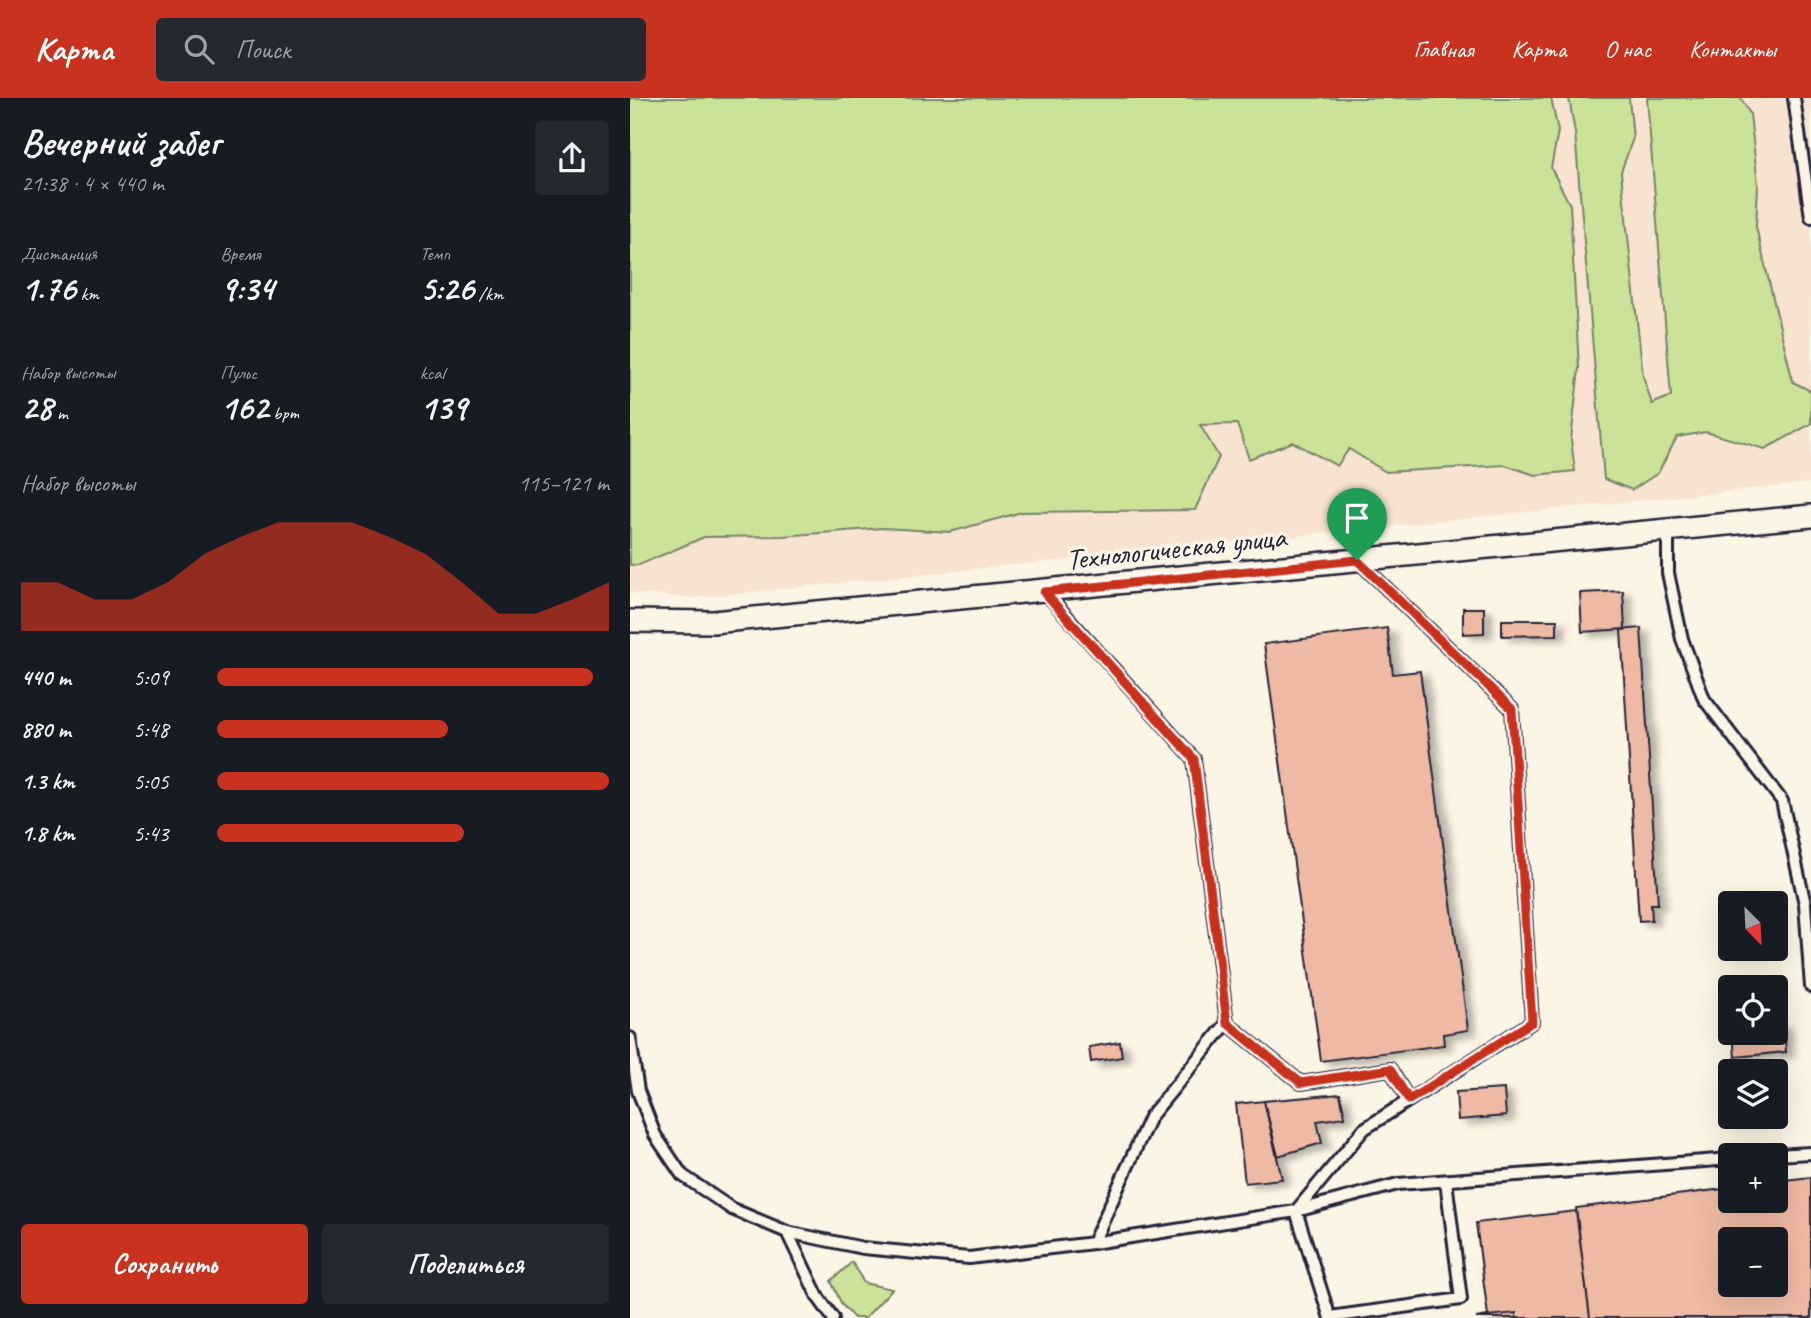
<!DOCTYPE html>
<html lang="ru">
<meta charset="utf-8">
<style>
:root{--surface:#171b24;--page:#242831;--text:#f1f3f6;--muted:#9ea1a6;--accent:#c8321e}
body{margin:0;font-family:Caveat,sans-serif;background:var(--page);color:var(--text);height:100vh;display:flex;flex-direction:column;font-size:26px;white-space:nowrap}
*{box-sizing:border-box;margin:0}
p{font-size:23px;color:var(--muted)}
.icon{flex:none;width:38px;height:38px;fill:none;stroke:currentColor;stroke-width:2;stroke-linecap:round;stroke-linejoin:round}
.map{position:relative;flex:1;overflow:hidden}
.details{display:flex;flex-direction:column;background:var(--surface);width:630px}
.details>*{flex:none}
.needle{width:46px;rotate:156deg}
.fabs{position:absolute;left:1088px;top:793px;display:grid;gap:14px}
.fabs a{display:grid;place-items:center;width:70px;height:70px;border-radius:7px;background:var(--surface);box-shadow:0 7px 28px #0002;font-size:35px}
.pin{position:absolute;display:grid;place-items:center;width:60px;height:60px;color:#fff;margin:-72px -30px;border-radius:50% 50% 50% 0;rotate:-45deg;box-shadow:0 0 7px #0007}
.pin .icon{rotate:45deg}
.round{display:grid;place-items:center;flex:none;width:74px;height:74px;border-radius:7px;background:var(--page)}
.headline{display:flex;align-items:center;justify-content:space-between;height:119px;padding:0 21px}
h1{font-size:38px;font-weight:600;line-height:52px}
.metrics{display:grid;grid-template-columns:repeat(3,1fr);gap:10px;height:119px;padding:7px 21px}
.metrics div{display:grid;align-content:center}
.metrics b{font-size:35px;font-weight:600}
.metrics small{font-size:19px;font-weight:400}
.metrics p{font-size:19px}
.chart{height:196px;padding:14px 21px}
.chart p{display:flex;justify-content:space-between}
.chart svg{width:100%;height:126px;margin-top:7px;fill:var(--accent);opacity:.7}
.action{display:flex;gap:14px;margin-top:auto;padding:14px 21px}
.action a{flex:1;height:80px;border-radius:7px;background:var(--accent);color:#fff;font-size:28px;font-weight:600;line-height:80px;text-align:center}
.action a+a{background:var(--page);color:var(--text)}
ul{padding:0 21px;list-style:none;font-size:23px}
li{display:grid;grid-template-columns:112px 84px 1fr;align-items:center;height:52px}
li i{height:18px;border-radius:9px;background:var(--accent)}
header{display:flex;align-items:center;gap:42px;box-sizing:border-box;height:98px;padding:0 35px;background:var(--accent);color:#fff}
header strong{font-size:33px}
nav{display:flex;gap:38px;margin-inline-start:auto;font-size:24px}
.search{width:490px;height:63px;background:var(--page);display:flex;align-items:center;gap:18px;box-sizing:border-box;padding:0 24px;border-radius:7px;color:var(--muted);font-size:26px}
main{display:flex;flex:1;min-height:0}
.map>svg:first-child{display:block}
.built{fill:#f8e3d1}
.green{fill:#cbe398;stroke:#76826a;stroke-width:2}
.building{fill:#efbaa3;stroke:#22223b;stroke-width:2;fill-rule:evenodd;filter:url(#shadow)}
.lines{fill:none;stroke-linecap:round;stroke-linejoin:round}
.service-casing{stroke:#22223b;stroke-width:16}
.minor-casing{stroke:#22223b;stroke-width:26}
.service{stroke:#fcf5e5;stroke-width:10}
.minor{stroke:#fcf5e5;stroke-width:21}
.route-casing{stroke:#fff;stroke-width:14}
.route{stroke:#c8321e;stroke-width:9}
.labels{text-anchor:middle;stroke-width:7;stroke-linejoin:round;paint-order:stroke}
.street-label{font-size:30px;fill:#22223b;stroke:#fcf5e5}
</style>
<header>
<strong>Карта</strong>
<div class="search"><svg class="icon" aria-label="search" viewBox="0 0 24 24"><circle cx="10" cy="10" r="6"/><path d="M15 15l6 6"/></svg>Поиск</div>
<nav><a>Главная</a><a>Карта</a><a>О нас</a><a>Контакты</a></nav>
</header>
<main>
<section class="details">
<div class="headline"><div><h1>Вечерний забег</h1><p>21:38 · 4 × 440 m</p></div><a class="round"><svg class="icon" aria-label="share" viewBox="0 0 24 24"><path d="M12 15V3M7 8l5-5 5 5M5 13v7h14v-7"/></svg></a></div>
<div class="metrics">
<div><p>Дистанция</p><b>1.76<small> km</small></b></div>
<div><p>Время</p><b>9:34</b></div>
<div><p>Темп</p><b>5:26<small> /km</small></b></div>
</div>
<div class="metrics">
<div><p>Набор высоты</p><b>28<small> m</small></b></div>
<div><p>Пульс</p><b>162<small> bpm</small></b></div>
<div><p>kcal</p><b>139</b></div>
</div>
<div class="chart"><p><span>Набор высоты</span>115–121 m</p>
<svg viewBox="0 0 160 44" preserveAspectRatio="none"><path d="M0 44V27L10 27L20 33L30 33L40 27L50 17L60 11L70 6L80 6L90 6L100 11L110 17L120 27L130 38L140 38L150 33L160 27V44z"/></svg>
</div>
<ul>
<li><b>440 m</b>5:09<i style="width:96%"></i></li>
<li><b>880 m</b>5:48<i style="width:59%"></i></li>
<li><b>1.3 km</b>5:05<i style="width:100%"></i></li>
<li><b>1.8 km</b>5:43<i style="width:63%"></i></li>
</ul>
<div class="action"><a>Сохранить</a><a>Поделиться</a></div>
</section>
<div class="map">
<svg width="1181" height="1220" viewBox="0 0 1181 1220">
<defs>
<filter id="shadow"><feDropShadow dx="8" dy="4.5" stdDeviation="3.5" flood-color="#0004"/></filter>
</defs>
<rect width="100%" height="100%" fill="#fcf5e5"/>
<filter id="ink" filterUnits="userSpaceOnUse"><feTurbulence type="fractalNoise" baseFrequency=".0143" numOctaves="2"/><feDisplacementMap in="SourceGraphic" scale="14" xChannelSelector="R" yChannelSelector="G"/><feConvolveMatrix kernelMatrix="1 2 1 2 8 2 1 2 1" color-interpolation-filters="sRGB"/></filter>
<g filter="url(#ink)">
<path class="built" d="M0 0H1181V385L64 500 0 495Z"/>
<path class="green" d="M0 0H921L928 33 921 70 940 107 949 270 941 342 945 373 905 377 875 367 756 374 719 351 707 368 663 344 619 361 607 326 570 327 589 359 565 412 392 414 320 434 253 430 153 438 74 439 9 467H0Z
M939 0H999L1003 40 991 74 1013 278 1022 306 1041 298 1017 0H1111L1120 16 1128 87 1126 129 1163 284 1181 293V326L1135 351 1076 334 1047 339 1028 375 1002 392 974 381 945 35Z
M222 1164 234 1185 262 1191 235 1220H224L212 1207 201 1183Z"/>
<path class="building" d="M993 493 995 531 952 534 950 495Z
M833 510H854V535L833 536Z
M872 522H927V537L872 538Z
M757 530 763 576 790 573 838 932 813 936 814 947 691 963 634 546Z
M1011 530 1028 806H1021L1022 822 1009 823 991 532Z
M1154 925 1156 954 1105 959 1103 934H1146V926Z
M490 944 492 959 461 964 459 949Z
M874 991 876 1018 828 1022 826 994Z
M710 996 715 1019 687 1023 692 1045 648 1058 634 1003Z
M634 1003 652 1081 615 1085 606 1006Z
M1181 1079V1220H960L946 1110 1101 1090V1102H1146V1083ZM1101 1141H1146V1186H1101Z
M946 1113 960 1220H886V1215L858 1218 846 1125Z
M886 1215V1220H846L858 1218Z"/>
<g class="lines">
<g class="service-casing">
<path id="service" d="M1164 0 1181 119
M1038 432V475L1052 541 1074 601 1152 703 1175 806 1181 889
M414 493 564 661 597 925 520 1019 463 1145
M597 925 671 985 760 971 779 1002
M0 940 8 993 25 1037 52 1077 102 1111 157 1134 233 1150 339 1160 463 1145 666 1113 734 1031 902 924 882 611 727 462
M1146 1057 1181 1055
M157 1134 188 1199 203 1220
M700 1219 831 1201 816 1083
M700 1220 666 1113 768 1086 1101 1061"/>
</g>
<g class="minor-casing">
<path id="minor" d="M0 523 83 524 1181 418"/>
</g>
<use href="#service" class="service"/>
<use href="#minor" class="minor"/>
</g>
</g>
<g class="lines" filter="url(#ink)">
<g class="route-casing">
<path id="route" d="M727 462 882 611 902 924 779 1002 760 971 671 985 597 925 564 661 414 494Z"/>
</g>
<use href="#route" class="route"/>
</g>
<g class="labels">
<g class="street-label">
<text transform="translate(546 450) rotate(-6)" y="10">Технологическая улица</text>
</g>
</g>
</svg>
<div class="fabs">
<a><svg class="needle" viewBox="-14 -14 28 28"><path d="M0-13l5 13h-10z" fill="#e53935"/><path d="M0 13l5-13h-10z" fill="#9ea1a6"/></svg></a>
<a><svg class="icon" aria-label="locate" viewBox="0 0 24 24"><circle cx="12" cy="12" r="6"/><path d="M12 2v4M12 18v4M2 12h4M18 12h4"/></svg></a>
<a><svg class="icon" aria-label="layers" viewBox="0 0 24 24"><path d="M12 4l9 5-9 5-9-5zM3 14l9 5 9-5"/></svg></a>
<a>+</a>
<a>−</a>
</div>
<div class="pin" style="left:727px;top:462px;background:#1e9e55"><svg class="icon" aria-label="arrive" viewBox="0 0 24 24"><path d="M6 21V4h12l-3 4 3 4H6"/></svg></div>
</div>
</main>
